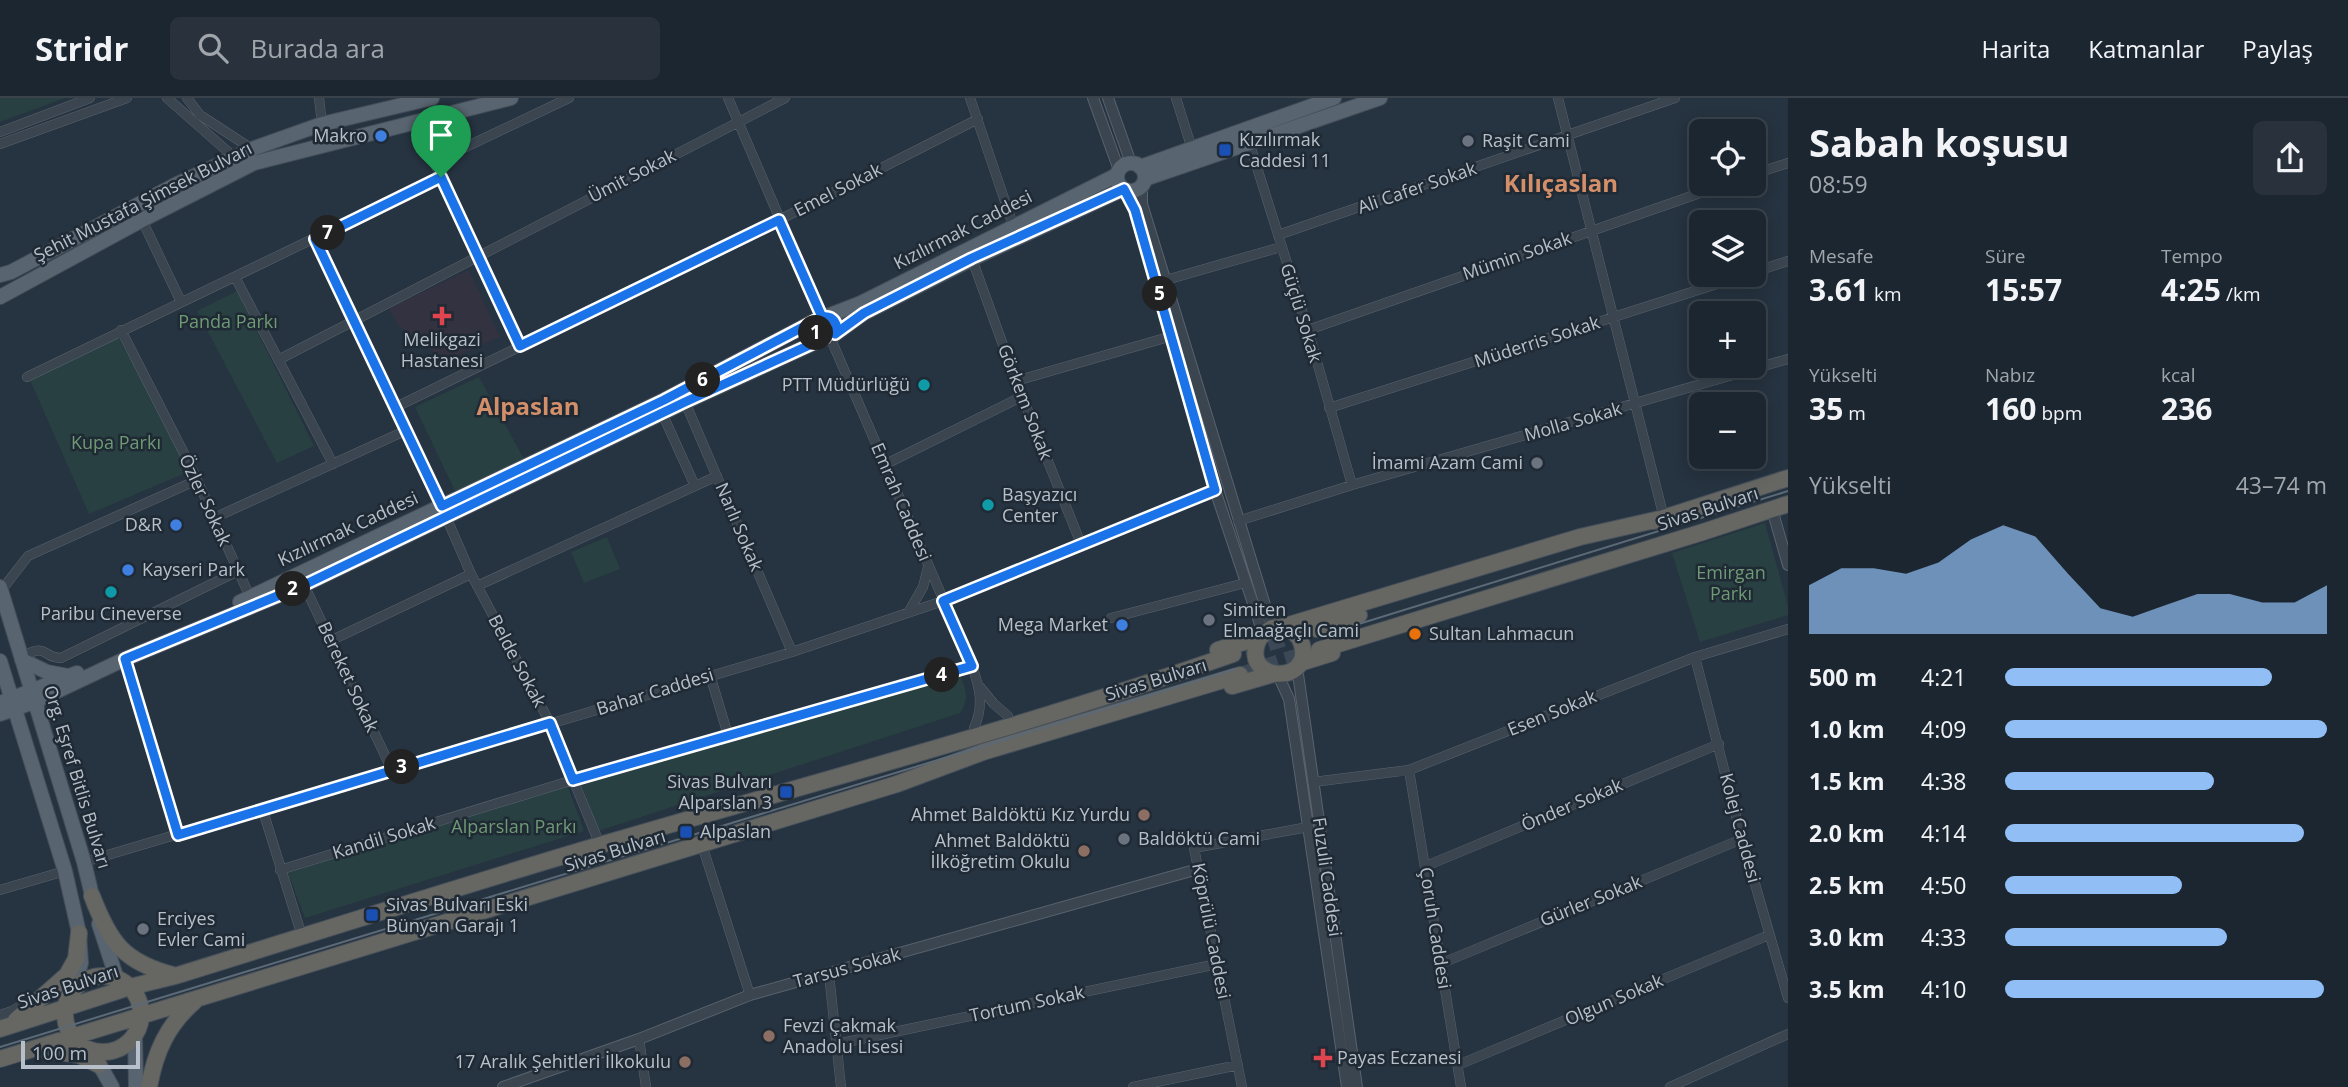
<!DOCTYPE html>
<html lang="tr">
<meta charset="utf-8">
<style>
:root{--surface:#1c2630;--page:#29323c;--text:#f1f3f6;--muted:#a0a5ab;--line:#3a434c;--accent:#91bff5}
body{margin:0;font-family:"Open Sans",sans-serif;background:var(--page);color:var(--text);height:100vh;display:flex;flex-direction:column;font-size:26px;white-space:nowrap}
*{box-sizing:border-box;margin:0}
p{font-size:23px;color:var(--muted)}
.icon{flex:none;width:38px;height:38px;fill:none;stroke:currentColor;stroke-width:2;stroke-linecap:round;stroke-linejoin:round}
.map{position:relative;flex:1;overflow:hidden}
.drawer{display:flex;flex-direction:column;background:var(--surface);width:560px}
.drawer>*{flex:none}
.fabs{position:absolute;left:1689px;top:21px;display:grid;gap:14px}
.fabs a{display:grid;place-items:center;width:77px;height:77px;border-radius:10px;background:var(--surface);box-shadow:0 4px 18px #0003,0 0 0 2px var(--line);font-size:35px}
.scale{position:absolute;left:21px;bottom:18px;width:119px;box-sizing:border-box;padding-left:7px;border:4px solid #b7c0ca;border-top:0;font-size:19px;line-height:24px;white-space:nowrap;color:#b7c0ca;-webkit-text-stroke:5px #1f2a35;paint-order:stroke}
.pin{position:absolute;display:grid;place-items:center;width:60px;height:60px;color:#fff;margin:-72px -30px;border-radius:50% 50% 50% 0;rotate:-45deg;box-shadow:0 0 7px #0007}
.pin .icon{rotate:45deg}
.km{position:absolute;width:35px;height:35px;margin:-18px;border-radius:50%;background:#222;color:#fff;font-size:19px;line-height:35px;text-align:center}
.round{display:grid;place-items:center;flex:none;width:74px;height:74px;border-radius:10px;background:var(--page)}
.overview{display:flex;align-items:center;justify-content:space-between;height:119px;padding:0 21px}
h1{font-size:38px;font-weight:700;line-height:52px}
.stats{display:grid;grid-template-columns:repeat(3,1fr);gap:10px;height:119px;padding:7px 21px}
.stats div{display:grid;align-content:center}
.stats b{font-size:30px;font-weight:700}
.stats small{font-size:19px;font-weight:400}
.stats p{font-size:19px}
.chart{height:196px;padding:14px 21px}
.chart p{display:flex;justify-content:space-between}
.chart svg{width:100%;height:126px;margin-top:7px;fill:var(--accent);opacity:.7}
ul{padding:0 21px;list-style:none;font-size:23px}
li{display:grid;grid-template-columns:112px 84px 1fr;align-items:center;height:52px}
li i{height:18px;border-radius:9px;background:var(--accent)}
header{display:flex;align-items:center;gap:42px;box-sizing:border-box;height:98px;padding:0 35px;background:var(--surface);border-bottom:2px solid var(--line)}
header strong{font-size:33px}
nav{display:flex;gap:38px;margin-inline-start:auto;font-size:24px}
.search{width:490px;height:63px;background:var(--page);display:flex;align-items:center;gap:18px;box-sizing:border-box;padding:0 24px;border-radius:10px;color:var(--muted);font-size:26px}
main{display:flex;flex:1;min-height:0}
.map>svg:first-child{display:block}
.medical{fill:#333241}
.green{fill:#284041}
.lines{fill:none;stroke-linecap:round;stroke-linejoin:round}
.trunk-tunnel{stroke:#3c4855;stroke-width:16;stroke-dasharray:16 8;stroke-linecap:butt}
.minor-casing{stroke:#58636d;stroke-width:10}
.tertiary-casing{stroke:#58636d;stroke-width:12}
.primary-casing{stroke:#444e59;stroke-width:16}
.trunk-casing{stroke:#45505a;stroke-width:18}
.minor{stroke:#3a4550;stroke-width:9}
.tertiary{stroke:#3a4550;stroke-width:10}
.primary{stroke:#58646f;stroke-width:14}
.trunk{stroke:#666663;stroke-width:16}
.tram{stroke:#5c6976;stroke-width:2}
.route-casing{stroke:#fff;stroke-width:14}
.route{stroke:#1a73e8;stroke-width:9}
.shop-dot{fill:#3f7fe0;stroke:#1f2a35;stroke-width:2.5}
.worship-dot{fill:#6b7280;stroke:#1f2a35;stroke-width:2.5}
.transit-dot{fill:#1a4fb4;stroke:#1f2a35;stroke-width:2.5}
.health-dot{fill:#e0444e;stroke:#1f2a35;stroke-width:2.5}
.culture-dot{fill:#0f9aa8;stroke:#1f2a35;stroke-width:2.5}
.food-dot{fill:#e8710a;stroke:#1f2a35;stroke-width:2.5}
.education-dot{fill:#8d6e63;stroke:#1f2a35;stroke-width:2.5}
.labels{text-anchor:middle;stroke-width:5;stroke-linejoin:round;paint-order:stroke}
.poi-label{font-size:18px;fill:#b7c0ca;stroke:#1f2a35;text-anchor:start}
.street-label{font-size:18px;fill:#b7c0ca;stroke:#1f2a35}
.park-label{font-size:18px;fill:#6f9a75;stroke:#1f2a35}
.district-label{font-size:24px;font-weight:bold;fill:#d38f69;stroke:#1f2a35}
</style>
<header>
<strong>Stridr</strong>
<div class="search"><svg class="icon" aria-label="search" viewBox="0 0 24 24"><circle cx="10" cy="10" r="6"/><path d="M15 15l6 6"/></svg>Burada ara</div>
<nav><a>Harita</a><a>Katmanlar</a><a>Paylaş</a></nav>
</header>
<main>
<div class="map">
<svg width="1788" height="989" viewBox="0 0 1788 989">
<rect width="100%" height="100%" fill="#263340"/>
<path class="medical" d="M469 172 500 239 445 263 397 226 389 210Z"/>
<path class="green" d="M0 0H65L0 24Z
M237 193 314 348 277 365 197 213Z
M118 239 168 330 188 374 89 416 30 282Z
M479 279 524 361 455 393 415 309Z
M1765 425 1788 508V517L1700 544 1672 455Z
M607 439 620 471 584 485 571 454Z
M958 573C965 589 971 599 960 615L598 733 582 687 814 614Z
M567 686 584 733 305 820 288 775Z"/>
<g class="lines">
<path class="trunk-tunnel" d="M1245 552 1317 531
M1240 577 1311 554"/>
<g class="minor-casing">
<path id="minor" d="M167 0 234 59
M187 0 200 17 252 51
M319 0 322 26
M728 0 822 219
M970 0 1013 127
M1176 0 1192 51
M1558 0 1664 420
M421 21 434 64 520 248
M0 34 90 0
M1249 44 1308 232 1352 387
M0 46 127 0
M434 64 569 0
M1754 76 1788 65
M142 122 181 204
M1278 137 1675 0
M315 141 442 408
M972 161 1016 283 1081 446
M1754 174 1788 163
M235 179 333 366
M1166 182 1281 149
M121 232 193 373 250 499
M1308 232 1726 86
M830 239 972 568C980 590 984 608 974 630
M278 262 785 0
M27 279 441 79
M1016 283 1172 238
M685 304 792 554
M396 309 779 122 978 21
M1329 310 1745 177
M662 315 695 388
M886 366 1023 298
M446 419 471 476 550 625 600 747
M214 420 407 332
M1238 423 1352 387 1788 261
M304 487 392 672
M477 488 717 378
M1 493 28 458 197 382
M908 515 923 489 928 469
M1111 520 1245 485
M332 542 471 476
M20 559C51 544 39 559 61 560L238 473
M1695 559 1742 741 1788 900
M125 561 178 737
M710 577 728 637
M980 589 994 606 1008 618
M1409 672 1461 989
M1313 684 1409 672 1695 559 1788 531
M263 713 302 838
M702 747 750 897
M84 764 792 554 943 503 1215 392
M1426 768 1719 646
M280 772 573 682 972 568
M0 792 65 773
M1440 866 1742 741
M829 876 841 989
M0 917 12 913 29 903
M639 941 646 989
M837 946 1217 866
M1458 967 1769 837
M1133 989 1238 967
M1242 989 1194 750 1308 729
M1670 989 1788 936"/>
</g>
<g class="tertiary-casing">
<path id="tertiary" d="M1093 0 1119 72
M1108 0 1131 65
M1142 88V106L1272 530
M1126 93 1135 112 1215 392 1263 535
M1772 411 1788 467
M1297 569 1357 989
M1278 577 1289 601 1347 989
M503 989 639 941 750 897 1198 771"/>
</g>
<g class="primary-casing">
<path id="primary" d="M1117 79a14 14 0 1 1 28 0a14 14 0 1 1-28 0Z
M1140 69 1334 0
M1145 81 1380 0
M0 177 11 174 175 87 252 51 322 26 432 0
M0 199 142 122 254 65 511 0
M825 219 861 205 1117 77
M835 236 864 215 972 161 1124 91
M0 489 84 764 94 806
M240 504 664 302 818 221
M22 562 47 574 68 578
M0 563 65 773 79 835 81 865 73 893
M0 605 77 575
M0 616 34 604 125 561 304 487 685 304 825 240
M99 826 117 881
M135 937 136 989
M83 948 102 971 112 989"/>
</g>
<g class="trunk-casing">
<path id="trunk" d="M1654 423 1788 380
M1317 531 1359 517
M1260 539C1236 584 1313 589 1302 547 1300 537 1292 532 1282 529
M1218 552 1260 539 1272 530 1282 529 1580 439 1664 420
M1319 552 1703 434 1788 406
M1300 565 1332 555
M1232 588 1273 576
M92 798C110 845 124 864 173 877
M65 916a38 38 0 1 1 76 0a38 38 0 1 1-76 0Z
M16 922 67 877 76 861 79 835
M0 931 130 889 175 878C317 834 458 789 600 747 811 685 1025 629 1233 556
M45 952 79 957 99 967
M0 961 897 686 983 654 1240 577
M149 989C155 955 167 927 194 904"/>
</g>
<use href="#minor" class="minor"/>
<use href="#tertiary" class="tertiary"/>
<use href="#primary" class="primary"/>
<use href="#trunk" class="trunk"/>
<path class="tram" d="M1320 538 1788 393
M0 949 1235 571"/>
</g>
<g class="lines">
<g class="route-casing">
<path id="route" d="M441 79 520 248 779 122 822 219 816 226V235L825 240 685 304 304 487 125 561 178 737 550 625 573 682 972 568 943 503 1215 392 1135 112 1124 91 972 160 864 215 835 236C839 226 833 217 822 219L664 302 442 408 315 141 441 79"/>
</g>
<use href="#route" class="route"/>
</g>
<g class="shop-dot">
<circle cx="381" cy="38" r="7"/>
<circle cx="176" cy="427" r="7"/>
<circle cx="128" cy="472" r="7"/>
<circle cx="1122" cy="527" r="7"/>
</g>
<g class="worship-dot">
<circle cx="1468" cy="43" r="7"/>
<circle cx="1537" cy="365" r="7"/>
<circle cx="1209" cy="522" r="7"/>
<circle cx="1124" cy="741" r="7"/>
<circle cx="143" cy="831" r="7"/>
</g>
<g class="transit-dot">
<rect x="1218" y="45" width="14" height="14" rx="3.5"/>
<rect x="779" y="687" width="14" height="14" rx="3.5"/>
<rect x="679" y="727" width="14" height="14" rx="3.5"/>
<rect x="365" y="810" width="14" height="14" rx="3.5"/>
</g>
<g class="health-dot">
<path d="M438.5 207.5h7v7h7v7h-7v7h-7v-7h-7v-7h7z"/>
<path d="M1319.5 949.5h7v7h7v7h-7v7h-7v-7h-7v-7h7z"/>
</g>
<g class="culture-dot">
<circle cx="924" cy="287" r="7"/>
<circle cx="988" cy="407" r="7"/>
<circle cx="111" cy="494" r="7"/>
</g>
<circle class="food-dot" cx="1415" cy="536" r="7"/>
<g class="education-dot">
<circle cx="1144" cy="717" r="7"/>
<circle cx="1084" cy="753" r="7"/>
<circle cx="769" cy="938" r="7"/>
<circle cx="685" cy="964" r="7"/>
</g>
<g class="labels">
<g class="poi-label">
<text x="367" y="44" text-anchor="end">Makro</text>
<text x="1239" y="48">Kızılırmak<tspan x="1239" dy="21">Caddesi 11</tspan></text>
<text x="1482" y="49">Raşit Cami</text>
<text x="442" y="248" text-anchor="middle">Melikgazi<tspan x="442" dy="21">Hastanesi</tspan></text>
<text x="910" y="293" text-anchor="end">PTT Müdürlüğü</text>
<text x="1523" y="371" text-anchor="end">İmami Azam Cami</text>
<text x="1002" y="403">Başyazıcı<tspan x="1002" dy="21">Center</tspan></text>
<text x="162" y="433" text-anchor="end">D&amp;R</text>
<text x="142" y="478">Kayseri Park</text>
<text x="1223" y="518">Simiten<tspan x="1223" dy="21">Elmaağaçlı Cami</tspan></text>
<text x="111" y="522" text-anchor="middle">Paribu Cineverse</text>
<text x="1108" y="533" text-anchor="end">Mega Market</text>
<text x="1429" y="542">Sultan Lahmacun</text>
<text x="772" y="690" text-anchor="end">Sivas Bulvarı<tspan x="772" dy="21">Alparslan 3</tspan></text>
<text x="1130" y="723" text-anchor="end">Ahmet Baldöktü Kız Yurdu</text>
<text x="700" y="740">Alpaslan</text>
<text x="1138" y="747">Baldöktü Cami</text>
<text x="1070" y="749" text-anchor="end">Ahmet Baldöktü<tspan x="1070" dy="21">İlköğretim Okulu</tspan></text>
<text x="386" y="813">Sivas Bulvarı Eski<tspan x="386" dy="21">Bünyan Garajı 1</tspan></text>
<text x="157" y="827">Erciyes<tspan x="157" dy="21">Evler Cami</tspan></text>
<text x="783" y="934">Fevzi Çakmak<tspan x="783" dy="21">Anadolu Lisesi</tspan></text>
<text x="1337" y="966">Payas Eczanesi</text>
<text x="671" y="970" text-anchor="end">17 Aralık Şehitleri İlkokulu</text>
</g>
<g class="street-label">
<text transform="translate(632 78) rotate(-27)" y="6">Ümit Sokak</text>
<text transform="translate(1417 90) rotate(-19)" y="6">Ali Cafer Sokak</text>
<text transform="translate(838 92) rotate(-27)" y="6">Emel Sokak</text>
<text transform="translate(143 104) rotate(-27)" y="6">Şehit Mustafa Şimsek Bulvarı</text>
<text transform="translate(963 132) rotate(-27)" y="6">Kızılırmak Caddesi</text>
<text transform="translate(1517 158) rotate(-19)" y="6">Mümin Sokak</text>
<text transform="translate(1301 215) rotate(73)" y="6">Güçlü Sokak</text>
<text transform="translate(1537 244) rotate(-18)" y="6">Müderris Sokak</text>
<text transform="translate(1025 304) rotate(69)" y="6">Görkem Sokak</text>
<text transform="translate(1573 324) rotate(-16)" y="6">Molla Sokak</text>
<text transform="translate(205 402) rotate(65)" y="6">Özler Sokak</text>
<text transform="translate(901 404) rotate(67)" y="6">Emrah Caddesi</text>
<text transform="translate(1708 411) rotate(-18)" y="6">Sivas Bulvarı</text>
<text transform="translate(739 429) rotate(67)" y="6">Narlı Sokak</text>
<text transform="translate(348 431) rotate(-25)" y="6">Kızılırmak Caddesi</text>
<text transform="translate(517 563) rotate(62)" y="6">Belde Sokak</text>
<text transform="translate(348 579) rotate(65)" y="6">Bereket Sokak</text>
<text transform="translate(1156 582) rotate(-17)" y="6">Sivas Bulvarı</text>
<text transform="translate(655 594) rotate(-17)" y="6">Bahar Caddesi</text>
<text transform="translate(1552 615) rotate(-22)" y="6">Esen Sokak</text>
<text transform="translate(77 679) rotate(73)" y="6">Org. Eşref Bitlis Bulvarı</text>
<text transform="translate(1572 707) rotate(-23)" y="6">Önder Sokak</text>
<text transform="translate(1740 730) rotate(75)" y="6">Kolej Caddesi</text>
<text transform="translate(384 740) rotate(-17)" y="6">Kandil Sokak</text>
<text transform="translate(615 753) rotate(-17)" y="6">Sivas Bulvarı</text>
<text transform="translate(1327 779) rotate(82)" y="6">Fuzuli Caddesi</text>
<text transform="translate(1591 803) rotate(-22)" y="6">Gürler Sokak</text>
<text transform="translate(1435 830) rotate(81)" y="6">Çoruh Caddesi</text>
<text transform="translate(1211 833) rotate(79)" y="6">Köprülü Caddesi</text>
<text transform="translate(847 870) rotate(-15)" y="6">Tarsus Sokak</text>
<text transform="translate(68 889) rotate(-18)" y="6">Sivas Bulvarı</text>
<text transform="translate(1614 902) rotate(-23)" y="6">Olgun Sokak</text>
<text transform="translate(1027 906) rotate(-12)" y="6">Tortum Sokak</text>
</g>
<g class="park-label">
<text x="228" y="230">Panda Parkı</text>
<text x="116" y="351">Kupa Parkı</text>
<text x="1731" y="481">Emirgan<tspan x="1731" dy="21">Parkı</tspan></text>
<text x="514" y="735">Alparslan Parkı</text>
</g>
<g class="district-label">
<text x="1561" y="94">Kılıçaslan</text>
<text x="528" y="317">Alpaslan</text>
</g>
</g>
</svg>
<div class="fabs">
<a><svg class="icon" aria-label="locate" viewBox="0 0 24 24"><circle cx="12" cy="12" r="6"/><path d="M12 2v4M12 18v4M2 12h4M18 12h4"/></svg></a>
<a><svg class="icon" aria-label="layers" viewBox="0 0 24 24"><path d="M12 4l9 5-9 5-9-5zM3 14l9 5 9-5"/></svg></a>
<a>+</a>
<a>−</a>
</div>
<div class="scale">100 m</div>
<div class="pin" style="left:441px;top:79px;background:#1e9e55"><svg class="icon" aria-label="arrive" viewBox="0 0 24 24"><path d="M6 21V4h12l-3 4 3 4H6"/></svg></div>
<b class="km" style="left:816px;top:235px">1</b>
<b class="km" style="left:293px;top:491px">2</b>
<b class="km" style="left:402px;top:669px">3</b>
<b class="km" style="left:942px;top:577px">4</b>
<b class="km" style="left:1160px;top:196px">5</b>
<b class="km" style="left:703px;top:282px">6</b>
<b class="km" style="left:328px;top:135px">7</b>
</div>
<section class="drawer">
<div class="overview"><div><h1>Sabah koşusu</h1><p>08:59</p></div><a class="round"><svg class="icon" aria-label="share" viewBox="0 0 24 24"><path d="M12 15V3M7 8l5-5 5 5M5 13v7h14v-7"/></svg></a></div>
<div class="stats">
<div><p>Mesafe</p><b>3.61<small> km</small></b></div>
<div><p>Süre</p><b>15:57</b></div>
<div><p>Tempo</p><b>4:25<small> /km</small></b></div>
</div>
<div class="stats">
<div><p>Yükselti</p><b>35<small> m</small></b></div>
<div><p>Nabız</p><b>160<small> bpm</small></b></div>
<div><p>kcal</p><b>236</b></div>
</div>
<div class="chart"><p><span>Yükselti</span>43–74 m</p>
<svg viewBox="0 0 160 44" preserveAspectRatio="none"><path d="M0 44V27L10 21L20 21L30 23L40 19L50 11L60 6L70 10L80 23L90 35L100 38L110 34L120 30L130 30L140 33L150 33L160 27V44z"/></svg>
</div>
<ul>
<li><b>500 m</b>4:21<i style="width:83%"></i></li>
<li><b>1.0 km</b>4:09<i style="width:100%"></i></li>
<li><b>1.5 km</b>4:38<i style="width:65%"></i></li>
<li><b>2.0 km</b>4:14<i style="width:93%"></i></li>
<li><b>2.5 km</b>4:50<i style="width:55%"></i></li>
<li><b>3.0 km</b>4:33<i style="width:69%"></i></li>
<li><b>3.5 km</b>4:10<i style="width:99%"></i></li>
</ul>
</section>
</main>
